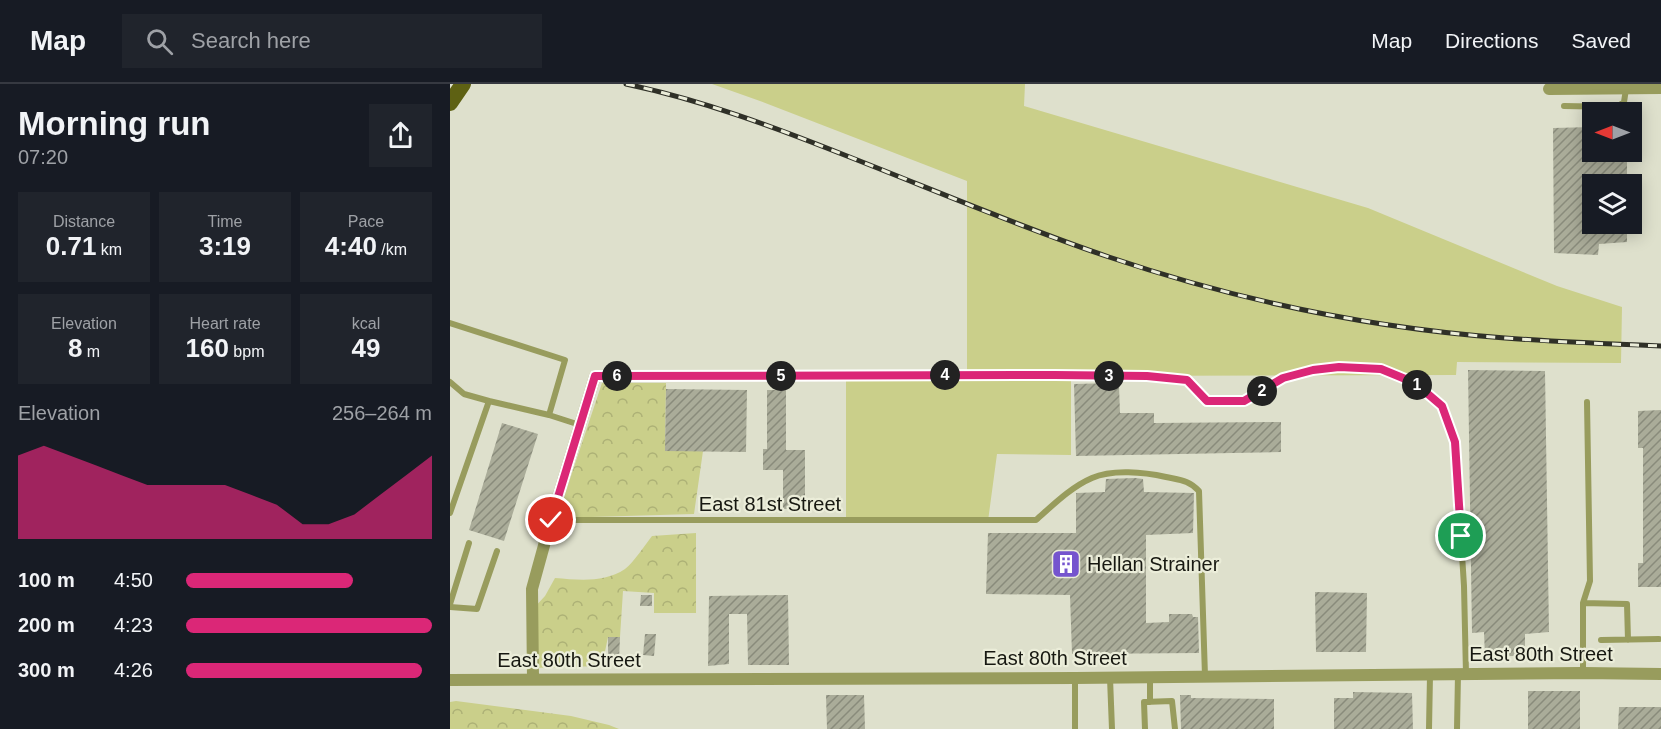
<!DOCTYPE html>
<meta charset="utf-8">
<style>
:root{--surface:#171b24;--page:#20242c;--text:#f1f3f6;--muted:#9ea1a6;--line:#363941;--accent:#db2777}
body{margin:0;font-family:Arial,sans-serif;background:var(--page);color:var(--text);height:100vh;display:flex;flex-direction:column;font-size:22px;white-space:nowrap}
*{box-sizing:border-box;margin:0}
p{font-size:20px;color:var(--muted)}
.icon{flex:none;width:33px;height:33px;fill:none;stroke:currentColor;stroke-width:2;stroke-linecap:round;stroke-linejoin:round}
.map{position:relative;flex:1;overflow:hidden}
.details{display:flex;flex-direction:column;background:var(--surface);width:450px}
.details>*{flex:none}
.needle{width:39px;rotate:270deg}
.buttons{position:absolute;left:1132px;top:18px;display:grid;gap:12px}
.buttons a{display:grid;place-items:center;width:60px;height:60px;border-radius:0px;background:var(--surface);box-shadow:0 3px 15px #0003;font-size:30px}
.pin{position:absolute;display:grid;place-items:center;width:51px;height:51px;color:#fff;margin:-26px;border:3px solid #fff;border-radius:50%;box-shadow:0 2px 6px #0007}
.km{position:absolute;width:30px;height:30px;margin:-15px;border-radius:50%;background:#222;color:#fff;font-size:16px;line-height:30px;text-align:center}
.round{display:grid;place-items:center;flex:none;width:63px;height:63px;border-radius:0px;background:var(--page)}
.head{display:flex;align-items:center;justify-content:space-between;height:102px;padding:0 18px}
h1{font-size:33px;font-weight:700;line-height:45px}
.stats{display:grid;grid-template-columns:repeat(3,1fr);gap:9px;height:102px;padding:6px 18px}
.stats div{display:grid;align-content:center;border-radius:0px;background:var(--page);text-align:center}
.stats b{font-size:26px;font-weight:700}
.stats small{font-size:16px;font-weight:400}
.stats p{font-size:16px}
.chart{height:168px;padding:12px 18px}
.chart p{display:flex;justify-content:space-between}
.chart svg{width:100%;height:108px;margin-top:6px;fill:var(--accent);opacity:.7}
ul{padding:0 18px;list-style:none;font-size:20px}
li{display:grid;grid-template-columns:96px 72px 1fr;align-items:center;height:45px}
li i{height:15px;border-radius:8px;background:var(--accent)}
header{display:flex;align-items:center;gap:36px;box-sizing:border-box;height:84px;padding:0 30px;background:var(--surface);border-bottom:2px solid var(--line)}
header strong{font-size:28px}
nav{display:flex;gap:33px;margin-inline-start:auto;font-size:21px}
.search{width:420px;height:54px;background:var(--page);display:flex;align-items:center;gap:15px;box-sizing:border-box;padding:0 21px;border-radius:0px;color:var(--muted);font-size:22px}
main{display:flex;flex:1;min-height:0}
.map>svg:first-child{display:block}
.green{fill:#cacf8a}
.forest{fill:url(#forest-crowns)}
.building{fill:url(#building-hatch)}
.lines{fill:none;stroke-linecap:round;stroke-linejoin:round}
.service{stroke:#989c5d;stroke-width:6}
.minor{stroke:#989c5d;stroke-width:12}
.primary{stroke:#5e6113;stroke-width:16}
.rail-casing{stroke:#2f3027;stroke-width:5}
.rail{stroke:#ebedd9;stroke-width:3;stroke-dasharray:9;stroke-linecap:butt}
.route-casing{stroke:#fff;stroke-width:12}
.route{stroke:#db2777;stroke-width:8}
.labels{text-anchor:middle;stroke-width:4.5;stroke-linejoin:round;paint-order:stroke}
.street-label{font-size:20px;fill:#171811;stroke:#ebedd9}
.poi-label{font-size:20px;fill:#171811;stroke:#ebedd9;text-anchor:start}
</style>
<header>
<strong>Map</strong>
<div class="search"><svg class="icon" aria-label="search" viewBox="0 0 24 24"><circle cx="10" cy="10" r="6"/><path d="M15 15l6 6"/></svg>Search here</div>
<nav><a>Map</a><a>Directions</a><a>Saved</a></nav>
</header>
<main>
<section class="details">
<div class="head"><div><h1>Morning run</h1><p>07:20</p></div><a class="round"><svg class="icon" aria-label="share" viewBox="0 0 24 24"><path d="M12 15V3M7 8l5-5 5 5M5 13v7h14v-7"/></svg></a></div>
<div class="stats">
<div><p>Distance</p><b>0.71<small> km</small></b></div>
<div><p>Time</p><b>3:19</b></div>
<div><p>Pace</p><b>4:40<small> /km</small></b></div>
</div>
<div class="stats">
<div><p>Elevation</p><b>8<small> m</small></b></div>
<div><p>Heart rate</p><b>160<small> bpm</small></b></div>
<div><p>kcal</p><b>49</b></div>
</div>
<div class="chart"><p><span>Elevation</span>256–264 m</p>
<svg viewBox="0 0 160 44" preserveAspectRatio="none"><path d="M0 44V10L10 6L20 10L30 14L40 18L50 22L60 22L70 22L80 22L90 26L100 30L110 38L120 38L130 34L140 26L150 18L160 10V44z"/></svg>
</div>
<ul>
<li><b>100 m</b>4:50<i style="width:68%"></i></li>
<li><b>200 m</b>4:23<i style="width:100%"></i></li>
<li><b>300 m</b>4:26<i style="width:96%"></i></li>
</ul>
</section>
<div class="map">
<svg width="1211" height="645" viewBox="0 0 1211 645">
<defs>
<pattern id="forest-crowns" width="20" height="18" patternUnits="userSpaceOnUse" patternTransform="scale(1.5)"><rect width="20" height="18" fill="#cacf8a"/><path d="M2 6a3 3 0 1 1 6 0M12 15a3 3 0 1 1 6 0" fill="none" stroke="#adb176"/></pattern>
<pattern id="building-hatch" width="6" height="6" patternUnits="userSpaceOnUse" patternTransform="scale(1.5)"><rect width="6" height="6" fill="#aaac99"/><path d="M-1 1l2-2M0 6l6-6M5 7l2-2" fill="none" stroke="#898b7b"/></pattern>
</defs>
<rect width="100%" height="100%" fill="#dee0cc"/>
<path class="green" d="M262 0H575L574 22 918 124 1107 202 1172 223 1171 279 1007 278 1006 291 621 292V371L547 370 538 437H396V291H517V97L310 17Z"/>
<path class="forest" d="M152 299H216L215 367H253L244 430 107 434Z
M246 449V529H204V509L173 507 170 553H158L152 582 83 584 82 526 95 512 105 494C129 496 154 499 175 485 184 478 195 461 202 452Z
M6 617 121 632 159 641 169 645H0V618Z"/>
<path class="building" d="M1143 43V68H1177V100H1143V140H1177V158L1149 160 1148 171 1104 169 1103 44Z
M1018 286 1095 287 1099 548 1075 550V572H1035L1034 548 1022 549Z
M663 299V302H669L670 329H704V339L831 338V368L626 372 624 300Z
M216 305 297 306 296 368 215 367Z
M317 306H336V366H355V425H333V386H313V365H317Z
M1211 326V503H1188V479H1193V364H1188V327Z
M52 339 88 350 54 457 19 446Z
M685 394 693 395 694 408 744 409 743 449 696 451V539L719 538V530H742L743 533H748L749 569 622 570 620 511 536 510 538 449H626V409L655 408 656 395Z
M865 508 917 509 916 568H866Z
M191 511H202V522H190Z
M338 511 339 581H298L297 530H279V580L258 582 259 512Z
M195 550H206L204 572 193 571Z
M158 553H170L169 576H158Z
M1078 607H1130V645H1078Z
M903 608 962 609 963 645H884V614H903Z
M376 611H414L415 645H377Z
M730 611H741V614L824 615V645H731Z
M1169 623H1211V645H1168Z"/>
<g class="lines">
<path class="service" d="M1114 22 1167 23 1174 18 1176 5
M0 239 115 276 99 331
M145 292 605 291 697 292 737 296 757 317H794L833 294 863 286 889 283 931 285 965 299 992 322 1005 359 1014 502 1016 590
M0 298 14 310 39 317
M0 429 39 317 99 331 130 341
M101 436H586C603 421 621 403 642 394 662 385 694 388 716 393 730 396 739 396 749 407L755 592
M1133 519 1140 497 1137 318
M0 520 19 459
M0 523 27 525 47 467
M1151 556 1209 555
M1133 589V519L1177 520 1178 556
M625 594V645
M660 594 662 645
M700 618V593
M695 645 694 618 722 617 725 645
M979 645 980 591
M1007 645 1008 590"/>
<path class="minor" d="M1099 5 1211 4
M83 595 82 505 101 436 145 292
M0 596 625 594 1133 589 1211 590"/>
<path class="primary" d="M0 19 13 0"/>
<g class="rail-casing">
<path id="rail" d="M176 0C252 16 324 43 397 72 484 106 570 143 659 173 786 216 920 244 1055 254 1107 258 1159 260 1211 262"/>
</g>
<use href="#rail" class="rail"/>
</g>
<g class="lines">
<g class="route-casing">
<path id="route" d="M101 436 145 292 605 291 697 292 737 296 757 317H794L833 294 863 286 889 283 931 285 965 299 992 322 1005 358 1011 452"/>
</g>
<use href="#route" class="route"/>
</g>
<defs>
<g id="building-square" transform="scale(1.5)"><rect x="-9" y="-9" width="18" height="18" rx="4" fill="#7554ce" stroke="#ebedd9"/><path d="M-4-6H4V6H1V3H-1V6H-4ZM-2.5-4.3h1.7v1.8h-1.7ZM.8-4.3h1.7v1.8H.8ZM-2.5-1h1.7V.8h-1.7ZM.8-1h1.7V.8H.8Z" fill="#fff"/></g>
</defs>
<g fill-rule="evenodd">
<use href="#building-square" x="616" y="480"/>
</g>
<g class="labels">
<g class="street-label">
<text x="320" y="427">East 81st Street</text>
<text x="1091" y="577">East 80th Street</text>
<text x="605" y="581">East 80th Street</text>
<text x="119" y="583">East 80th Street</text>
</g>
<g class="poi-label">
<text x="637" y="487">Hellan Strainer</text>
</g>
</g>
</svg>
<div class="buttons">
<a><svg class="needle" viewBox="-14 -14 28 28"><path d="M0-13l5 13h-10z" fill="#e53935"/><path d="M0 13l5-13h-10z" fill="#9ea1a6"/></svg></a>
<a><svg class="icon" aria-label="layers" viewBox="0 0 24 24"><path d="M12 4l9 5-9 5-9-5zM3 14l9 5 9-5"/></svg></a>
</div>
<div class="pin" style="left:1011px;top:452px;background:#1e9e55"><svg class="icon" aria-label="arrive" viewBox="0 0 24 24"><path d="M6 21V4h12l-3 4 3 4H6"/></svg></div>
<div class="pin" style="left:101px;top:436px;background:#d93025"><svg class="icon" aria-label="check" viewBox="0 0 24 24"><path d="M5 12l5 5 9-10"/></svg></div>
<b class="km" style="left:967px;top:301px">1</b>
<b class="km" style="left:812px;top:307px">2</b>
<b class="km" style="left:659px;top:292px">3</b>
<b class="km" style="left:495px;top:291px">4</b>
<b class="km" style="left:331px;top:292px">5</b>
<b class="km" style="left:167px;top:292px">6</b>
</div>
</main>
